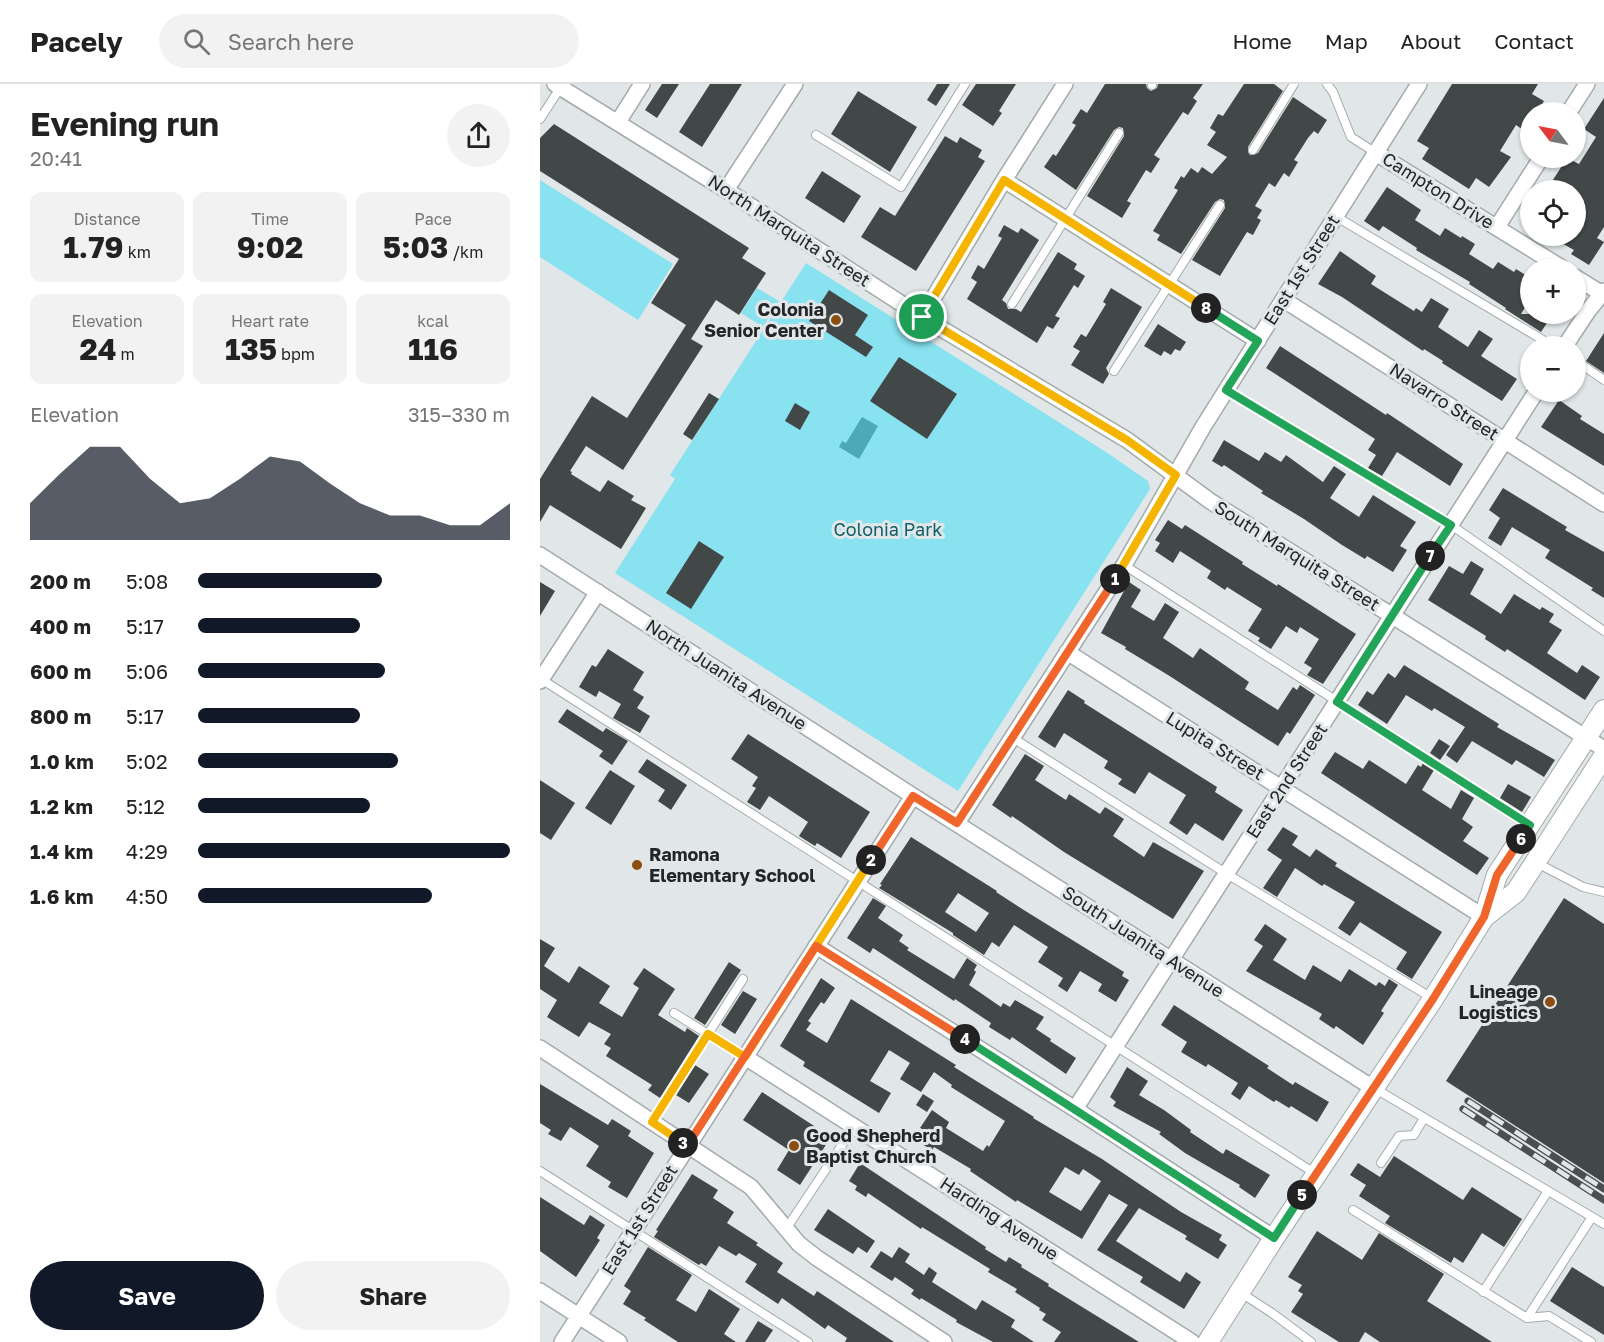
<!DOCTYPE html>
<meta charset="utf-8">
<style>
:root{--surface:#fff;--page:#f2f2f2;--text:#222;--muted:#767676;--line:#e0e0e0;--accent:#111827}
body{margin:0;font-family:"Golos Text",sans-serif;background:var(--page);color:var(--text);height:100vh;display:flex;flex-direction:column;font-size:22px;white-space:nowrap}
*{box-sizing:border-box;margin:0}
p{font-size:20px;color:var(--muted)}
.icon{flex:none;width:33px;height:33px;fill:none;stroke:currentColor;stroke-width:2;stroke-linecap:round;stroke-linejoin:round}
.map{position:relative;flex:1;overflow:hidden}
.details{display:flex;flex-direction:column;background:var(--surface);width:540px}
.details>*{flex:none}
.needle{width:39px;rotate:302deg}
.fabs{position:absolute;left:980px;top:18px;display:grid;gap:12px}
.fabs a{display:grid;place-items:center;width:66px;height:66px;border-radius:50%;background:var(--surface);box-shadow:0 2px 4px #0004;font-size:30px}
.pin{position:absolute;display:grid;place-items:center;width:51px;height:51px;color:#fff;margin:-26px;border:3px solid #fff;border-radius:50%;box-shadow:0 2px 6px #0007}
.km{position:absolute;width:30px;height:30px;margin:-15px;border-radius:50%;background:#222;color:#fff;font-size:16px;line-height:30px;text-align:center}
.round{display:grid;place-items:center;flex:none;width:63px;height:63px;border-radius:32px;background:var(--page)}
.headline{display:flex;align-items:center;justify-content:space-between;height:102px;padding:0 30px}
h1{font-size:33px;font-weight:700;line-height:45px}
.stats{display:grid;grid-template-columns:repeat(3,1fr);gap:9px;height:102px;padding:6px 30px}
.stats div{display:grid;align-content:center;border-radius:12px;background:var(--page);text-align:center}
.stats b{font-size:30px;font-weight:700}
.stats small{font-size:16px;font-weight:400}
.stats p{font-size:16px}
.chart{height:168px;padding:12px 30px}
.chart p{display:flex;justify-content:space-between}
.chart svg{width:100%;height:108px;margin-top:6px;fill:var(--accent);opacity:.7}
.button{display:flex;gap:12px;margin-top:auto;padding:12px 30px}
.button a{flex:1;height:69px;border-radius:36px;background:var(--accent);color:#fff;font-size:24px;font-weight:700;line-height:69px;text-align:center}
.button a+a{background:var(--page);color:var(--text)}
ul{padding:0 30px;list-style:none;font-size:20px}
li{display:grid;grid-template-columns:96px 72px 1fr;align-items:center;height:45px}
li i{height:15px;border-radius:8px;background:var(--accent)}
header{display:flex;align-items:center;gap:36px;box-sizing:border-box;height:84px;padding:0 30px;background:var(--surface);border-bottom:2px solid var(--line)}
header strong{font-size:28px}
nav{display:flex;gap:33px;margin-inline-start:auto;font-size:21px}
.search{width:420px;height:54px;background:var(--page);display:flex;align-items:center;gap:15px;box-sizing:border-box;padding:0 21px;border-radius:33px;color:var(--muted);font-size:22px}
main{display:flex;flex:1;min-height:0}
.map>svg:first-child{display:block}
.green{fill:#88e2f0}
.water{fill:#4ca9b7}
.building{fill:#424747;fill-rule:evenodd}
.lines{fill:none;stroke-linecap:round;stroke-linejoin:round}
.lane-casing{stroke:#a4aaab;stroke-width:10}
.street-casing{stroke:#a4aaab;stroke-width:18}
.secondary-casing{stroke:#a4aaab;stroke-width:22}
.lane{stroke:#fff;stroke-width:8}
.street{stroke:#fff;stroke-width:15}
.secondary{stroke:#fff;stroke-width:20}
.rail-casing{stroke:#4c4f50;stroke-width:7}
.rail{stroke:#e1e7e8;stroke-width:4.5;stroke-dasharray:14;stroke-linecap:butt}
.split-1-casing{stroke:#fff;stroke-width:12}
.split-2-casing{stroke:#fff;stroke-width:12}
.split-3-casing{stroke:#fff;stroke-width:12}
.split-4-casing{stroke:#fff;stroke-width:12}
.split-5-casing{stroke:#fff;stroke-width:12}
.split-6-casing{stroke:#fff;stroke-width:12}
.split-7-casing{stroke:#fff;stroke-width:12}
.split-8-casing{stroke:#fff;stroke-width:12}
.split-9-casing{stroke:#fff;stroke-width:12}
.split-1{stroke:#f5b400;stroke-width:8}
.split-2{stroke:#f0652b;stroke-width:8}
.split-3{stroke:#f5b400;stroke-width:8}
.split-4{stroke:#f0652b;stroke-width:8}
.split-5{stroke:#22a559;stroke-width:8}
.split-6{stroke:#f0652b;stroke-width:8}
.split-7{stroke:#22a559;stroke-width:8}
.split-8{stroke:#22a559;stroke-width:8}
.split-9{stroke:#f5b400;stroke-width:8}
.poi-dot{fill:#8b4e10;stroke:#e1e7e8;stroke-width:2}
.labels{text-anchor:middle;stroke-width:6;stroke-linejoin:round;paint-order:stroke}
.street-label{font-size:18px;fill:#232526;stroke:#e1e7e8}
.poi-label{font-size:18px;font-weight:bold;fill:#232526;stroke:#e1e7e8;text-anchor:end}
.park-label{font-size:18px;fill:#115f69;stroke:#e1e7e8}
</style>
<header>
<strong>Pacely</strong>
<div class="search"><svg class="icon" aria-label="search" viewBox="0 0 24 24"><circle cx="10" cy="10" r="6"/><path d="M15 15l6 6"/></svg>Search here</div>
<nav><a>Home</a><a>Map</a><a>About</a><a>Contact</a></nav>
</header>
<main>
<section class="details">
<div class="headline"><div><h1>Evening run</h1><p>20:41</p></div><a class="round"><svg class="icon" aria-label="share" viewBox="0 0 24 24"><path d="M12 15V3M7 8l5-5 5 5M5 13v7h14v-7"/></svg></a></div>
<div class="stats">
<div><p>Distance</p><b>1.79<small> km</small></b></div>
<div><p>Time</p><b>9:02</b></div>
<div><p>Pace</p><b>5:03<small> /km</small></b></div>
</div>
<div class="stats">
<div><p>Elevation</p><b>24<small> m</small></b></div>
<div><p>Heart rate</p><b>135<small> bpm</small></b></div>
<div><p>kcal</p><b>116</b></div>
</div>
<div class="chart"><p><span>Elevation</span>315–330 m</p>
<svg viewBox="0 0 160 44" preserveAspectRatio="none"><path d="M0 44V29L10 17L20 6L30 6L40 19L50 29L60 27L70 19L80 10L90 12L100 21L110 29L120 34L130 34L140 38L150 38L160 29V44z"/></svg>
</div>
<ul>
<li><b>200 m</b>5:08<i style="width:59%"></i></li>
<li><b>400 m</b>5:17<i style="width:52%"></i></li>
<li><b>600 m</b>5:06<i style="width:60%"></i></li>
<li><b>800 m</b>5:17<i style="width:52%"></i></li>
<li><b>1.0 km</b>5:02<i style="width:64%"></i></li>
<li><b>1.2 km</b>5:12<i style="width:55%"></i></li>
<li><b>1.4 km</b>4:29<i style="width:100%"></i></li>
<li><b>1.6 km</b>4:50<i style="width:75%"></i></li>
</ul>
<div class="button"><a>Save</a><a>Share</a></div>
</section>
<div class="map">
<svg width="1064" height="1258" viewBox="0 0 1064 1258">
<rect width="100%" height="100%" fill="#e1e7e8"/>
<path class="green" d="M0 96 133 180 98 236 0 173Z
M266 179 566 368 608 397 610 405 418 707 75 489 135 395 130 391Z
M217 204 239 217 223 243 201 229Z"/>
<path class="water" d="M322 333 338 342 319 375 299 363 302 357 306 359Z"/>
<path class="building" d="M122 0H139L117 34 105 26Z
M170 0H202L162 63 139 48Z
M397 0H410L396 22 387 16Z
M436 0H476L459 27 462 29 453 42 422 21Z
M565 0H606L607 4 611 7 617 4 618 0H663L653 14 657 17 648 31 643 28 614 71 620 75 611 89 606 86 587 117 591 119 582 134 547 112 584 52 583 44 579 43 574 46 536 106 504 83 513 70 516 72 536 41 532 39 541 25 547 29Z
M704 0H734L743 7 708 63V68L710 71 718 69 753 13 787 36 778 50 774 47 768 54 754 76 758 78 749 93 744 89 735 103 729 99 715 122 722 126 717 134 721 136 713 151 707 148 680 192 652 176 685 124 684 116 680 115 675 118 641 170 617 156 620 151 613 147 638 106 634 104 641 92 644 94 651 84 658 89 662 83 672 90 687 73 667 61 676 48 670 44 678 30 683 32Z
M912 0H998L992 10 1004 17 997 28H990V41L986 48 976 41 960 67 971 73 949 103 936 94 929 105 882 75 889 64 877 57Z
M318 7 377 43 350 88 291 50Z
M1064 14V143L1057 154 1064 158 1049 181 1031 170 1034 166 1009 152H1035V106H1017L1009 102 1027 74 1039 80 1056 53 1044 45Z
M14 40 209 164 202 174 226 189 199 231 176 216 151 255 163 262 83 386 46 362 30 387 32 388 31 390 60 408 68 396 94 412 91 416 106 424 81 465 10 421 0 438V395L52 312 87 334 146 241 111 219 139 175 0 87V54Z
M405 52 417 59 420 53 442 66 438 73 445 77 376 187 321 153 340 123 355 132Z
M282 87 321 112 304 139 265 114Z
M847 103 881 126 875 136 900 152 905 144 921 154 922 152 935 160 929 170 953 185 958 178 974 188 976 185 989 193 983 204 990 208V215L981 230H1013L1001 248 965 225 966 224 929 200 930 198 876 166 877 164 843 142 839 147 824 137Z
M464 141 478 149 481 144 499 156 462 216 466 219 468 225H476L481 228 518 168 537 180 534 185 545 192 538 204 534 201 515 232 520 234 513 245 507 242 497 259 427 215 437 198 431 194 438 181 444 185 462 154 458 152Z
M800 167 836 192 831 200 874 227 876 224 882 228 891 214 909 225 898 243 928 263 939 246 953 255 941 272 977 295 962 317 902 279 903 277 884 265 883 267 802 213 778 200Z
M571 204 602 223 566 284 569 290 563 300 531 281 540 267 533 263 541 250 546 253 566 220 563 218Z
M289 206 328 231 315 251 333 263 326 273 269 237Z
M618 240 646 258 640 267 635 265 631 271 624 267 621 272 604 262Z
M1064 249V289L1046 277Z
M740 262 846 331 847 329 871 345 923 380 910 402 857 368 842 392 828 384 836 371 828 366 835 355 726 284Z
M359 273 417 310 387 355 330 317Z
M169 309 179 315 152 356 143 350Z
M1019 316 1042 332 1040 335 1064 350V382L1001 343Z
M255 319 270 328 260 346 245 337Z
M684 356 719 377 725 368 741 378 746 371 783 398 794 382 806 390 790 414 819 433 833 411 876 438 860 462 867 466 853 488 827 472 825 475 802 461 764 435 721 409 723 407 684 381 682 383 672 377Z
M963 404 1027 443 1025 446 1064 468V514L1051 506 1053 504 1005 474 1010 466 972 443 961 462 948 454 960 434 949 426Z
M628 436 642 445 645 441 703 478 702 480 737 502 738 500 816 550 783 600 767 591 772 584 764 579 779 555 760 543 757 549 746 542 731 565 718 557 720 554 708 547 722 525 687 503 685 506 667 494 671 487 640 467 633 479 615 467 620 459 615 456Z
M159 457 184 473 151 525 126 509Z
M931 477 944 485 930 510 961 530 974 510 1000 526 1002 523 1014 530 1009 538 1022 546 1007 569 1037 589 1042 581 1060 593 1045 616 967 565 965 568 945 555 946 552 888 516 909 482 923 490Z
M0 498 15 507 0 532Z
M589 498 601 506 591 523 614 537 625 519 639 528 623 554 653 574 660 564 709 598 705 605 738 626 753 603 757 606 760 601 775 611 750 650 747 648 738 662 628 591 585 565 586 563 561 549Z
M68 565 104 588 93 606 104 613 97 624 110 632 100 649 73 634 81 620 59 607 56 613 39 603 52 581 56 583Z
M864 581 959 640 957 643 1015 676 1004 693 976 676 972 681 932 657 917 679 906 671 925 643 894 624 892 627 866 611 847 640 818 621 827 607 833 611 848 589 855 594Z
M528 606 545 617 544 619 677 703 675 708 703 726 683 757 655 739 647 751 629 739 646 711 612 690 609 688 595 710 578 700 582 695 564 684 568 677 524 649 515 664 498 653Z
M27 625 63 648 66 644 88 657 72 681 59 672 63 667 18 638Z
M208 650 330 728 301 774 277 759 275 762 259 752 268 738 229 712 220 726 207 718 216 704 212 702 218 693 191 675Z
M899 655 910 662 900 676 890 669Z
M795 668 823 685 829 676 866 700 878 681 881 683 883 679 894 686 882 706 911 725 921 706 934 714 922 735 933 743 923 757 949 774 937 791 781 689Z
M485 670 504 682 495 696 526 716 529 710 560 730 565 723 584 735 573 752 604 773 613 758 664 787 633 835 524 768 472 732 471 734 452 721Z
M107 675 147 701 131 726 118 717 125 706 98 688Z
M70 686 95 702 71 741 45 724Z
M0 696 35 719 11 756 0 749Z
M968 700 991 713 982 728 960 714Z
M743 743 758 752 752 761 770 773 776 765 797 779 795 782 902 848 872 895 856 885 867 868 820 838 810 852 798 844 815 818 784 800 782 802 755 784 737 813 723 804 742 776 727 766Z
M371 753 457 807 456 808 487 828 584 888 582 892 589 896 576 918 558 907 562 900 540 887 527 908 518 902 523 894 498 878 508 863 474 841 459 863 452 858 444 871 413 851V849L339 804 342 801 340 800ZM418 809 449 829 436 848 405 828Z
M333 814 346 822 338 834 363 851 359 857 369 864 367 866 414 895 427 874 437 881 434 886 436 888 429 901 461 923 463 919 470 923 475 916 504 933 496 945 511 955 510 957 536 974 526 990 472 953 470 956 449 943 451 939 415 915 414 917 333 864 330 869 307 854Z
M1024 814 1064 840V1099L906 997Z
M725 840 747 855 733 876 765 896 773 881 801 898 809 885 836 902 839 898 845 902 849 895 858 901 841 927 844 929 823 961 796 942 794 945 779 935 782 930 706 887 723 862 714 856Z
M0 855 15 864 4 882 29 899 39 882 70 902 59 919 82 933 99 904 93 900 104 884 135 905 118 931 145 948 147 944 159 952 120 1014 108 1006 112 1001 66 972 71 964 64 960 71 950 49 938 39 953 7 933 17 916 0 905Z
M189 878 201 886 165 941 154 934Z
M281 894 295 904 284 920 281 918 268 937 271 939 266 946 287 959 311 915 416 981 414 983 494 1033 493 1034 562 1075 641 1128 682 1151 679 1156 687 1161 678 1175 645 1155 647 1152 599 1124 576 1157 640 1198 646 1188 661 1198 644 1225 600 1198 603 1193 557 1166 588 1121 569 1110 542 1155 477 1116 476 1118 430 1087 431 1085 394 1063 392 1066 377 1057 384 1046 380 1044 392 1026 409 1038 406 1044 443 1067 447 1061 449 1063 465 1037 411 1003 412 1001 394 988 381 1008 360 995 370 979 349 966 330 997 351 1009 339 1029 263 982 265 978 240 962ZM525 1083 539 1091 543 1085 561 1097 541 1127 509 1108Z
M203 907 217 915 195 950 181 941Z
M634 921 729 982 727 984 753 1001 755 998 789 1018 777 1038 751 1022 749 1024 736 1016 734 1018 709 1002 700 1016 691 1010 698 999 668 980 666 983 641 968 647 958 621 941Z
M155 981 169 990 149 1019 136 1011Z
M587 983 608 997 599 1011 624 1026 651 1046 650 1048 683 1070 686 1065 730 1091 715 1114 699 1103 700 1101 645 1069 619 1050 621 1048 573 1022 576 1018 570 1013Z
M0 1000 68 1041 72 1035 91 1047 88 1052 114 1069 87 1114 68 1103 71 1098 46 1082 59 1062 30 1043 21 1057 8 1050 11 1046 0 1039Z
M222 1008 291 1053 260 1101 237 1086 249 1066 203 1036Z
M383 1010 394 1017 387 1028 376 1021Z
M854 1072 923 1116 932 1103 982 1135 964 1163 942 1149 923 1179 914 1173 911 1179 845 1139 850 1132 819 1112 826 1101 810 1091 818 1079 840 1093Z
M320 1079 446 1163 445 1165 466 1178 469 1173 482 1181 481 1183 509 1200 508 1202 599 1258H514L521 1248 502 1236 506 1230 499 1226 500 1224 475 1208 477 1205 448 1188 450 1185 382 1143 381 1145 328 1109 326 1113 315 1106 317 1102 309 1097Z
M152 1090 178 1106 173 1114 194 1128 187 1139 218 1159 216 1161 243 1179 237 1188 274 1212 277 1207 354 1258H305L307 1254 288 1241 285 1245 242 1214 238 1220 205 1198 217 1180 199 1169 196 1172 179 1162 166 1182 161 1179 159 1181 114 1153 118 1147 116 1146Z
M0 1113 44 1141 50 1131 65 1141 57 1154 60 1156 36 1193 0 1167Z
M288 1125 335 1157 327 1169 318 1163 313 1170 274 1146Z
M777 1147 822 1176 839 1149 904 1190 887 1217 952 1258H840L825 1248 819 1258H799L751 1228 763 1210 758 1207 762 1201 748 1193Z
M108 1163 152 1191 136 1216 156 1228 169 1205 200 1225 184 1250 196 1258H138L104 1236 106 1234 83 1220 91 1207 84 1202Z
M359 1163 370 1170 365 1178 384 1191 389 1183 397 1189 392 1198 436 1226 442 1216 475 1236 471 1243 494 1258H453L416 1238 417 1236 381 1214 380 1216 371 1210 374 1206 355 1193 352 1197 330 1183 341 1167 352 1174Z
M1032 1183 1064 1203V1251L1010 1217Z
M218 1237 233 1246 225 1258H205Z"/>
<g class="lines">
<g class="lane-casing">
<path id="lane" d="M787 0 793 8 811 53 836 69
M612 1V0
M0 35 22 1
M276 51 361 103 425 0
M713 66 754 0
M795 132 1013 262
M472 220 579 49
M1035 276 1064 296
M574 287 680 121
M686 306 911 441 1064 547
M584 481 989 740
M1 595 776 1090
M473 654 687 790 892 914
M997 779 1043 803 1064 808
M134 929 205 973
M834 1004 1064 1140
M112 1038 203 895
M841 1079 859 1052 874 1051 884 1034
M0 1087 268 1258
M813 1126 987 1234 1052 1133
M246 1145 314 1043
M943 1208 1008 1107
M701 1209 732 1229 771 1258
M987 1234 1009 1232 1051 1258"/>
</g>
<g class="street-casing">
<path id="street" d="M15 0 186 106 382 233 587 356 670 417 1064 665
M1029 28 1047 0
M78 38 102 0
M836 69 1022 184
M464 96 718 257
M186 106 255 0
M957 143 1001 74
M1035 193 1064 211
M744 216 1064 420
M382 233 464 96 525 0
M1025 262 1048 227 1064 207
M0 471 373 712 833 1004
M527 568 944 833
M0 597 58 508
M417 739 584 481 663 343 879 0
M276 862 535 1025 734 1154
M0 964 211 1103 259 1160 277 1174 404 1258
M205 973 652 1258
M535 1025 996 308
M0 1207 79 1258
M22 1258 373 712"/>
</g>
<g class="secondary-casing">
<path id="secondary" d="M944 833 976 808 1064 672
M668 1258 734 1154 893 915 944 833 957 791 1064 626"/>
</g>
<use href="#lane" class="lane"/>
<use href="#street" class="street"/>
<use href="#secondary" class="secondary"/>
<g class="rail-casing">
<path id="rail" d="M928 1017 1064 1105
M923 1025 1064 1116"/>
</g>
<use href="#rail" class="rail"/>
</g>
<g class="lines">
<g class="split-1-casing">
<path id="split-1" d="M382 233 587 356 636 391 575 495"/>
</g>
<g class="split-2-casing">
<path id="split-2" d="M331 776 373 712 417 739 575 495"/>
</g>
<g class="split-3-casing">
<path id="split-3" d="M143 1059 112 1038 168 950 205 973 331 776"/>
</g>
<g class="split-4-casing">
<path id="split-4" d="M143 1059 147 1062 276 862 425 955"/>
</g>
<g class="split-5-casing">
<path id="split-5" d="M425 955 734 1154 762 1111"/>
</g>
<g class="split-6-casing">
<path id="split-6" d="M762 1111 893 915 944 833 957 791 981 755"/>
</g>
<g class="split-7-casing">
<path id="split-7" d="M890 472 797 618 990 741 981 755"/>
</g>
<g class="split-8-casing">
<path id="split-8" d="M666 224 718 257 686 306 911 441 890 472"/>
</g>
<g class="split-9-casing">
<path id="split-9" d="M382 233 464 96 666 224"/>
</g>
<use href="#split-1" class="split-1"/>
<use href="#split-2" class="split-2"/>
<use href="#split-3" class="split-3"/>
<use href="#split-4" class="split-4"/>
<use href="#split-5" class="split-5"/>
<use href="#split-6" class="split-6"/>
<use href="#split-7" class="split-7"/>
<use href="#split-8" class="split-8"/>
<use href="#split-9" class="split-9"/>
</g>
<g class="poi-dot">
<circle cx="296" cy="236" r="6"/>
<circle cx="97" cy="781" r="6"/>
<circle cx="1010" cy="918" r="6"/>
<circle cx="254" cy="1062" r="6"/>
</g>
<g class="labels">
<g class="street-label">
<text transform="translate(898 107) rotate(32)" y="6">Campton Drive</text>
<text transform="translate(249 147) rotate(33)" y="6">North Marquita Street</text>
<text transform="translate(762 186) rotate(-58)" y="6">East 1st Street</text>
<text transform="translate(904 318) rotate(33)" y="6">Navarro Street</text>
<text transform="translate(757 472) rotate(32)" y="6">South Marquita Street</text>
<text transform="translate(186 591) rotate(33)" y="6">North Juanita Avenue</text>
<text transform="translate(675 662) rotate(32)" y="6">Lupita Street</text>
<text transform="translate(747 697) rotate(-57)" y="6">East 2nd Street</text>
<text transform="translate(603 858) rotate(33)" y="6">South Juanita Avenue</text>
<text transform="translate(459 1135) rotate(33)" y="6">Harding Avenue</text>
<text transform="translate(100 1136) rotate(-58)" y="6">East 1st Street</text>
</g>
<g class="poi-label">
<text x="284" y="232">Colonia<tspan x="284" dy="21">Senior Center</tspan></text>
<text x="109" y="777" text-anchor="start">Ramona<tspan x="109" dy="21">Elementary School</tspan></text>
<text x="998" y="914">Lineage<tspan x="998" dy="21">Logistics</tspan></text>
<text x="266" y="1058" text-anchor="start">Good Shepherd<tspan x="266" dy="21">Baptist Church</tspan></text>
</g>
<g class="park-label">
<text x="348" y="452">Colonia Park</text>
</g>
</g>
</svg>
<div class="fabs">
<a><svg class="needle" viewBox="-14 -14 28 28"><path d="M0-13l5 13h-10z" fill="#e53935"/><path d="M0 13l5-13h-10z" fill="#767676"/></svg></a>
<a><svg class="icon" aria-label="locate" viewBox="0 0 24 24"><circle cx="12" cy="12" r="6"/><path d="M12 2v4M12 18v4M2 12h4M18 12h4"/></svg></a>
<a>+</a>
<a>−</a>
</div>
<div class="pin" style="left:382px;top:233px;background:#1e9e55"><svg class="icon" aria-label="arrive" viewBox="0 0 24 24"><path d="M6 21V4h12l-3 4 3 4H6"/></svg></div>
<b class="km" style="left:575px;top:495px">1</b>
<b class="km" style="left:331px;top:776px">2</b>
<b class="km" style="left:143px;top:1059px">3</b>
<b class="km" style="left:425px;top:955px">4</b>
<b class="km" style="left:762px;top:1111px">5</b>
<b class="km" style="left:981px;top:755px">6</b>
<b class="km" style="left:890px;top:472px">7</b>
<b class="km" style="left:666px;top:224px">8</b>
</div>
</main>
